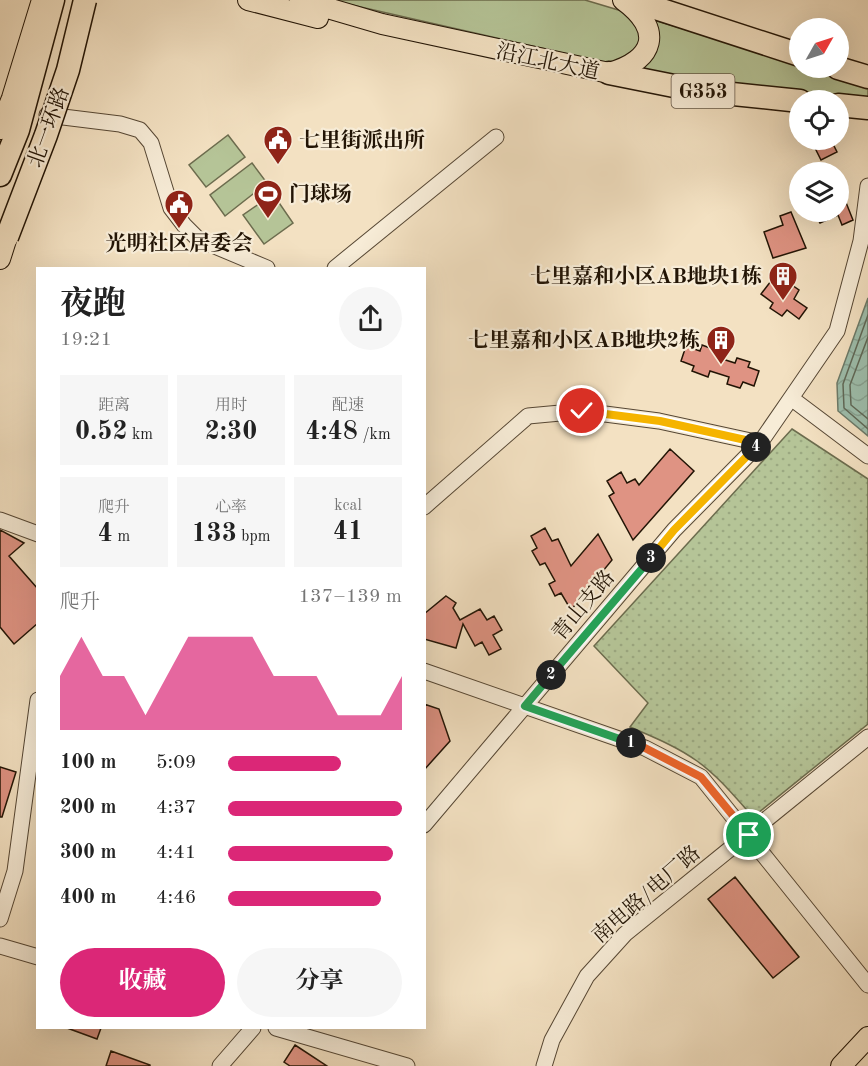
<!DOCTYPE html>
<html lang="zh">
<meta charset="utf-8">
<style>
:root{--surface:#fff;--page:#f6f6f6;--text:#222;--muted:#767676;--accent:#db2777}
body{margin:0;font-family:"Old Standard TT","Noto Serif SC",serif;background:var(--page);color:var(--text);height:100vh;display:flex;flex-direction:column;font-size:22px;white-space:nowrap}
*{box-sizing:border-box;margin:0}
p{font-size:20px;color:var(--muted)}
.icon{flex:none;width:33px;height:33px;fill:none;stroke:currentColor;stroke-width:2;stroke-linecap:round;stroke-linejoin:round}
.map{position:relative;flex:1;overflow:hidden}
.sheet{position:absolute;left:36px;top:267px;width:390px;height:762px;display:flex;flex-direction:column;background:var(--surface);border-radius:0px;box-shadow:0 6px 24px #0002}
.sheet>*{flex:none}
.needle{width:39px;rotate:51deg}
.fabs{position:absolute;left:789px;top:18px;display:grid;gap:12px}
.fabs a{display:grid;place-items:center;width:60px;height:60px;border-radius:50%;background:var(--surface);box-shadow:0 6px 24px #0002;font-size:30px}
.pin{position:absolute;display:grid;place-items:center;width:51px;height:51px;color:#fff;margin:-26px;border:3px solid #fff;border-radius:50%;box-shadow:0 2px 6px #0007}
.km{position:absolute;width:30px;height:30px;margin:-15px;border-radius:50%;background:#222;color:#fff;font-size:16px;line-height:30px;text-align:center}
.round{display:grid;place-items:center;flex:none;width:63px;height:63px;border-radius:32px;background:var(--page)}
.overview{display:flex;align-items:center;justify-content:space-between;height:102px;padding:0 24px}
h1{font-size:33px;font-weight:700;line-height:45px}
.metrics{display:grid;grid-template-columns:repeat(3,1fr);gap:9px;height:102px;padding:6px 24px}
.metrics div{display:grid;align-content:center;border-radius:0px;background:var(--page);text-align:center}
.metrics b{font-size:26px;font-weight:700}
.metrics small{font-size:16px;font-weight:400}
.metrics p{font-size:16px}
.chart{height:168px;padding:12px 24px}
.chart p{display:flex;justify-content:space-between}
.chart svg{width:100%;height:108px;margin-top:6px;fill:var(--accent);opacity:.7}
.action{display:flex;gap:12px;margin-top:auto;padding:12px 24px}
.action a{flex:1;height:69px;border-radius:36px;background:var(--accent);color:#fff;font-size:24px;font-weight:700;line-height:69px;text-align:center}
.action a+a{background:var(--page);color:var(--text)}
ul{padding:0 24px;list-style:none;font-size:20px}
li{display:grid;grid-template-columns:96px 72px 1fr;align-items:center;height:45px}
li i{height:15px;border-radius:8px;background:var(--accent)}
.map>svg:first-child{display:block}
.grass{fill:url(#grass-dots);stroke:#6c6c4e;stroke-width:1.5}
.green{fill:#b5c497;stroke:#6c6c4e;stroke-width:1.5}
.water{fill:url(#water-waves);stroke:#6c7a69;stroke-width:1.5}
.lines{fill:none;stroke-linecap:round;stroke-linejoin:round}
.shore{stroke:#606958;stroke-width:1.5}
.building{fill:#df9383;stroke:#221405;stroke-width:1.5}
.minor-casing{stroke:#564734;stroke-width:17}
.major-casing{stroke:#221405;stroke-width:22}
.highway-casing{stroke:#221405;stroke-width:25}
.minor{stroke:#f7ecd7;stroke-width:15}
.major{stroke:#f3e1c2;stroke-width:20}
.highway{stroke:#f3e1c2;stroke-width:22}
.highway-bridge-casing{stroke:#221405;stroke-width:25;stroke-linecap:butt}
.highway-bridge{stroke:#f3e1c2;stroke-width:22}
.split-1-casing{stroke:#fff;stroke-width:12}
.split-2-casing{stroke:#fff;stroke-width:12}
.split-3-casing{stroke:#fff;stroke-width:12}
.split-4-casing{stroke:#fff;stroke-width:12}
.split-5-casing{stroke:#fff;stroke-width:12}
.split-1{stroke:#f0652b;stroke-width:8}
.split-2{stroke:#22a559;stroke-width:8}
.split-3{stroke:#22a559;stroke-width:8}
.split-4{stroke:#f5b400;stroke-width:8}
.split-5{stroke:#f5b400;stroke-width:8}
.labels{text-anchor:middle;stroke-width:4.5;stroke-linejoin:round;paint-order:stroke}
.shield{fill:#f7ecd7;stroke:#625544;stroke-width:1.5}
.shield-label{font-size:20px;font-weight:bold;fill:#221405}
.street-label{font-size:21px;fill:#221405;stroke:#f7ecd7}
.poi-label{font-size:21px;font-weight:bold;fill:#221405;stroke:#f7ecd7;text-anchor:start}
</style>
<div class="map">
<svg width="868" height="1066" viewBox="0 0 868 1066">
<defs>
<pattern id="grass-dots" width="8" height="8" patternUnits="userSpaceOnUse" patternTransform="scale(1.5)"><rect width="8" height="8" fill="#b5c497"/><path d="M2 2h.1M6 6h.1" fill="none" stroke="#9ba881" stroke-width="1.8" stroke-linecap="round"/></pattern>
<pattern id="water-waves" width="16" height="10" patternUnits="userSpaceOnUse" patternTransform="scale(1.5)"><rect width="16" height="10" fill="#9dbeac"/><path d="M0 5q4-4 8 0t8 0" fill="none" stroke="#87a292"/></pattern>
</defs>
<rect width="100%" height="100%" fill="#f3e1c2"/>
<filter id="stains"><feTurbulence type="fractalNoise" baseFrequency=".00333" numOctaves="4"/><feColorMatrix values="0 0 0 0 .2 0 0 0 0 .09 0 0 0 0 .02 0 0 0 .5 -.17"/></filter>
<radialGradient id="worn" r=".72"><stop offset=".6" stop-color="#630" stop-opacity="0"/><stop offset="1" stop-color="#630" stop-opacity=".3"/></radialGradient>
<path class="grass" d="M792 429 868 479V724L753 817C735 797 718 776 697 761 676 746 653 737 630 727L648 703 594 646Z"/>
<path class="green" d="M330 0H585L625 12 639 27 641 41 637 52 616 65Z
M654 20 799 64 800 68H810L868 85V101L754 89 641 73 654 52Z
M228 135 245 157 206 187 189 165Z
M252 163 267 183 225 216 210 195Z
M273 194 293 223 264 244 243 215Z"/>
<path class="water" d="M868 298V436L838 411 837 383Z"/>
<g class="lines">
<path class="shore" d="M868 315 843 384 844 408 868 429
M868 337 850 385 851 405 868 419"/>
</g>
<path class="building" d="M811 140H831L837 152 821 160Z
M839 185 853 220 842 225 838 215 820 223 814 212H838Z
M791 212 806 248 773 258 764 232 783 225 780 216Z
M771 281 781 288 786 281 799 290 794 299 807 308 799 319 787 310 782 316 770 308 773 303 761 294Z
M702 345 718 351 716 357 735 363 737 358 750 362 748 367 759 371 754 386 743 382 740 388 727 384 729 377 710 371 708 377 692 371 694 366 681 361 686 346 700 351Z
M670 449 694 471 633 540 609 496 614 493 607 481 621 472 627 483 635 479 639 485Z
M545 528 552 541 558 539 571 566 598 534 612 560 571 610 561 593 555 596 549 584 555 581 545 563 540 565 532 551 537 548 531 536Z
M0 530 24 543 9 556 38 589V623L14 644 0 627Z
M446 596 456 603 453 608 460 620 480 609 487 620 494 616 502 630 493 635 501 649 489 655 482 642 475 646 463 624 456 648 424 639V614Z
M424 704 439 709 450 741 424 770Z
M0 767 16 772 2 817H0Z
M735 877 799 957 773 978 708 899Z
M67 1028H101L97 1039Z
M295 1045 327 1066H290L284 1062Z
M111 1051 150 1065V1066H106Z"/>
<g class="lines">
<g class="minor-casing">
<path id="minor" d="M47 115 120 124 140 130 151 143 171 208 184 225 198 239 267 268
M335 268 496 137
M791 398 868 456
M424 507 528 416 582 411 659 421 760 443
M0 520 38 534
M424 671 645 748 701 777 868 985
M424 825 674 530 760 443 791 398 837 331 861 241 868 186
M0 919 15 871 38 700
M0 946 38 957
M276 1028 407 1066
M220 1066 253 1028
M544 1066 552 1040 587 976 625 934 868 737"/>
</g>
<g class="major-casing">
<path id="major" d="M248 0 318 18
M300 0 382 24 609 73C655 60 664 30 623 0
M0 129 12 98 42 0
M0 259 7 237
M841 1066 868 1037"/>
</g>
<g class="highway-casing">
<path id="highway" d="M631 0 800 55
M838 68 868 77
M609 73 694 90 800 101
M838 105 868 108
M0 175 18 130 53 0"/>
</g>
<use href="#minor" class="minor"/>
<use href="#major" class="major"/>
<use href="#highway" class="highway"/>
<g class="highway-bridge-casing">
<path id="highway-bridge" d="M7 237 46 135 68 70 85 0"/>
</g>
<use href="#highway-bridge" class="highway-bridge"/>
</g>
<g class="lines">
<g class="split-1-casing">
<path id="split-1" d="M631 743 645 748 701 777 749 835"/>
</g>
<g class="split-2-casing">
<path id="split-2" d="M551 675 525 706 631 743"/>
</g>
<g class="split-3-casing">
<path id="split-3" d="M551 675 651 558"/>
</g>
<g class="split-4-casing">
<path id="split-4" d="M651 558 674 530 756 447"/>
</g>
<g class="split-5-casing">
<path id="split-5" d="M582 411 660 421 759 443 756 447"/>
</g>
<use href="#split-1" class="split-1"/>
<use href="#split-2" class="split-2"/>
<use href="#split-3" class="split-3"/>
<use href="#split-4" class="split-4"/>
<use href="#split-5" class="split-5"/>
</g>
<defs>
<g id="civic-pin" transform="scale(1.5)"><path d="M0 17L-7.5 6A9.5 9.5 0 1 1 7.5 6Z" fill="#8f2418" stroke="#f7ecd7"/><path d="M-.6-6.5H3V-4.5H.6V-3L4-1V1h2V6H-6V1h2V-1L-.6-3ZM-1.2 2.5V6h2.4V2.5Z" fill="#fff"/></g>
<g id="stadium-pin" transform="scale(1.5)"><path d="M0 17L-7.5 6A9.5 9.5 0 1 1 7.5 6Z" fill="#8f2418" stroke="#f7ecd7"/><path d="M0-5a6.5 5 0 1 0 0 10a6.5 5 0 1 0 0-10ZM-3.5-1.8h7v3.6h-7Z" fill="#fff"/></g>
<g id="building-pin" transform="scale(1.5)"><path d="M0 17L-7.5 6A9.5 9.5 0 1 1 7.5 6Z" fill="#8f2418" stroke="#f7ecd7"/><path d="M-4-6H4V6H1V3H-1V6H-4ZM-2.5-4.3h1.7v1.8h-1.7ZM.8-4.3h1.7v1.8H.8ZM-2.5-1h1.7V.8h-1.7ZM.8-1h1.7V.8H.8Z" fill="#fff"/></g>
</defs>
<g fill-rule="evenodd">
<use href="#civic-pin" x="278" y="140"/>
<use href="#stadium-pin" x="268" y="194"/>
<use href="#civic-pin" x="179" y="204"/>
<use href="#building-pin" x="783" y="276"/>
<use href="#building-pin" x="721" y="340"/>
</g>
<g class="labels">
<rect class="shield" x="671.5" y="74" width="63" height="34" rx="4.5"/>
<g class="shield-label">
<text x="703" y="98">G353</text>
</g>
<g class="street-label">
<text transform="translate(548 61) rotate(12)" y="7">沿江北大道</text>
<text transform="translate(48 127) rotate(-70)" y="7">北一环路</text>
<text transform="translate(583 605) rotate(-50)" y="7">青山支路</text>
<text transform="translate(646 894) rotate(-41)" y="7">南电路/电厂路</text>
</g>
<g class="poi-label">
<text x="299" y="147">七里街派出所</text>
<text x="289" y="201">门球场</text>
<text x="179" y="250" text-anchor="middle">光明社区居委会</text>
<text x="762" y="283" text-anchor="end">七里嘉和小区AB地块1栋</text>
<text x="700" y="347" text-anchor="end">七里嘉和小区AB地块2栋</text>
</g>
</g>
<rect width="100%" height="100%" filter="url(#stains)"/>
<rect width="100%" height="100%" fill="url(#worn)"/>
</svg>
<div class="fabs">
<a><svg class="needle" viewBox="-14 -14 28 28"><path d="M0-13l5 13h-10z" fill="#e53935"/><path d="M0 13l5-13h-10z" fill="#767676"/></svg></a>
<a><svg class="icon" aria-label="locate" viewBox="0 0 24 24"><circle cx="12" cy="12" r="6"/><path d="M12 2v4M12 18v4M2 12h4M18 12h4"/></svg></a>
<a><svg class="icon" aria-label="layers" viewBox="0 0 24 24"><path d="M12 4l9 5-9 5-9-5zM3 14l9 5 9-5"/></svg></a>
</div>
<div class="pin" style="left:749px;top:835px;background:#1e9e55"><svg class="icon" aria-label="arrive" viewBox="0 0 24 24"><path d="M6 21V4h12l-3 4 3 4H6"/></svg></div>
<div class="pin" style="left:582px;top:411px;background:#d93025"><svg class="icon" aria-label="check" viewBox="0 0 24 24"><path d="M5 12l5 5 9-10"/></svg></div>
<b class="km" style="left:631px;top:743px">1</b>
<b class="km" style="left:551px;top:675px">2</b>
<b class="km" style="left:651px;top:558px">3</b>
<b class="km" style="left:756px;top:447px">4</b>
<section class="sheet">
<div class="overview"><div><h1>夜跑</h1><p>19:21</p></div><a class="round"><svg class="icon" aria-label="share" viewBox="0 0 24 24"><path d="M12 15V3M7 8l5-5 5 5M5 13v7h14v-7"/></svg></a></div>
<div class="metrics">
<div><p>距离</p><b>0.52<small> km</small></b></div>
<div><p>用时</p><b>2:30</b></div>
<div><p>配速</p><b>4:48<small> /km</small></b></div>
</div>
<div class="metrics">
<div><p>爬升</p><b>4<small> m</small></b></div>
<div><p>心率</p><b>133<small> bpm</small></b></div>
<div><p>kcal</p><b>41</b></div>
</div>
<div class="chart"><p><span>爬升</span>137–139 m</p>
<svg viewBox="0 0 160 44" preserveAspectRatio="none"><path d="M0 44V22L10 6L20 22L30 22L40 38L50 22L60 6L70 6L80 6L90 6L100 22L110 22L120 22L130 38L140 38L150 38L160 22V44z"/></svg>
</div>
<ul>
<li><b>100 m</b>5:09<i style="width:65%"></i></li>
<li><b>200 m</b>4:37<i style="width:100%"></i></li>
<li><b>300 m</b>4:41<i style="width:95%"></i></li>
<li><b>400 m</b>4:46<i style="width:88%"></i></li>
</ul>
<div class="action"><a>收藏</a><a>分享</a></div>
</section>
</div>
